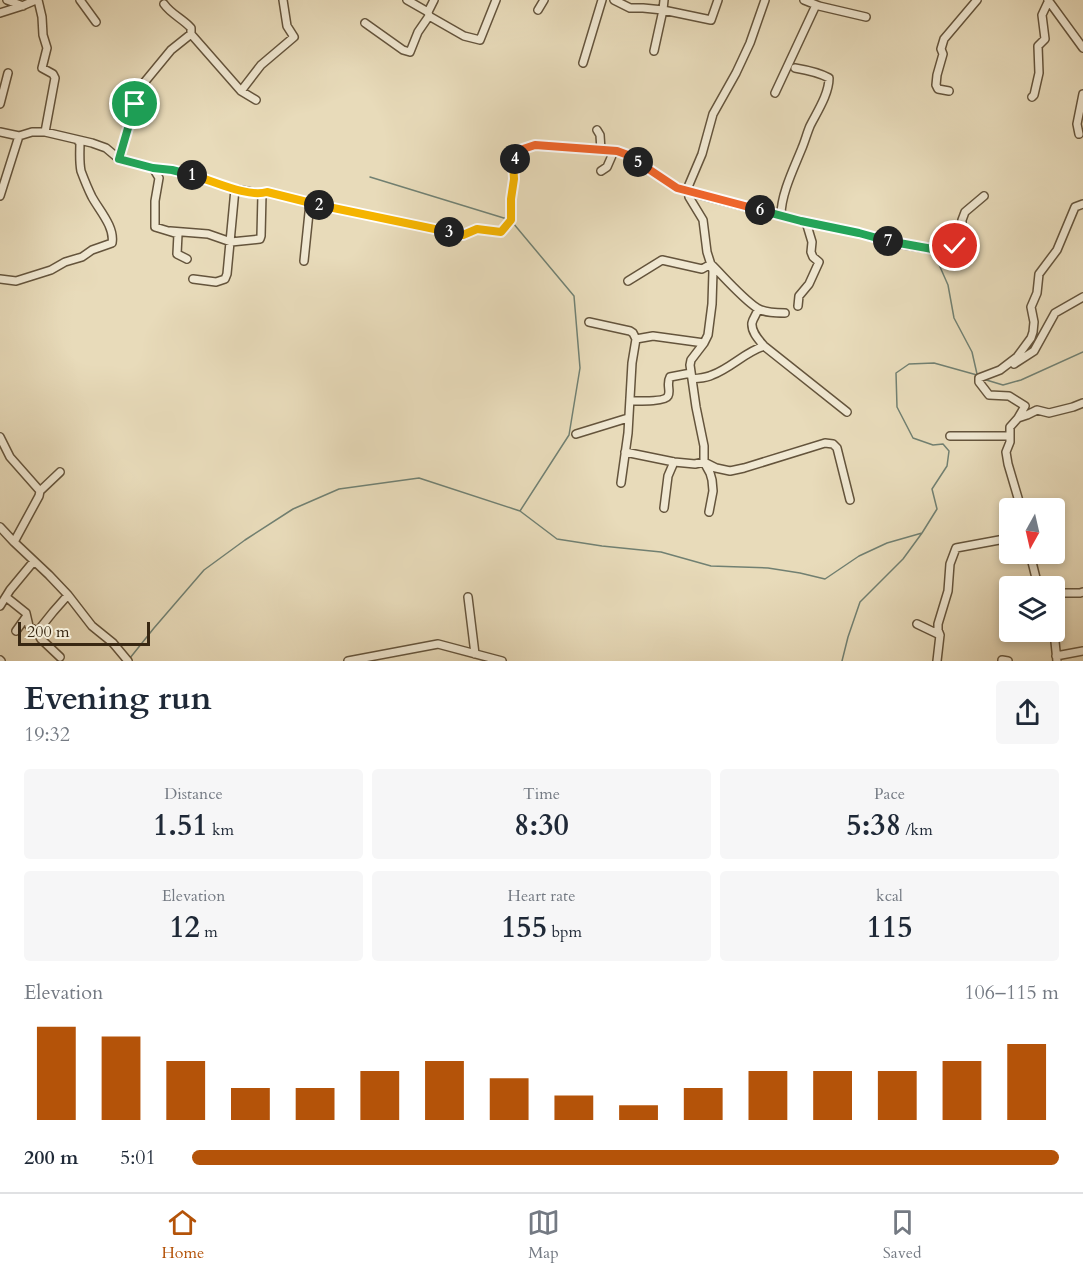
<!DOCTYPE html>
<meta charset="utf-8">
<style>
:root{--surface:#fff;--page:#f6f6f7;--text:#1f2937;--muted:#747a83;--line:#e0e1e3;--accent:#b45309}
body{margin:0;font-family:Cardo,serif;background:var(--page);color:var(--text);height:100vh;display:flex;flex-direction:column;font-size:22px;white-space:nowrap}
*{box-sizing:border-box;margin:0}
p{font-size:20px;color:var(--muted)}
.icon{flex:none;width:33px;height:33px;fill:none;stroke:currentColor;stroke-width:2;stroke-linecap:round;stroke-linejoin:round}
.map{position:relative;height:661px;overflow:hidden}
.sheet{display:flex;flex-direction:column;background:var(--surface);flex:1}
.sheet>*{flex:none}
.needle{width:39px;rotate:188deg}
.tools{position:absolute;left:999px;top:498px;display:grid;gap:12px}
.tools a{display:grid;place-items:center;width:66px;height:66px;border-radius:6px;background:var(--surface);box-shadow:0 3px 9px #0003;font-size:30px}
.scale{position:absolute;left:18px;bottom:15px;width:132px;box-sizing:border-box;padding-left:6px;border:3px solid #382712;border-top:0;font-size:16px;line-height:21px;white-space:nowrap;color:#382712;-webkit-text-stroke:4px #f0e8d2;paint-order:stroke}
.pin{position:absolute;display:grid;place-items:center;width:51px;height:51px;color:#fff;margin:-26px;border:3px solid #fff;border-radius:50%;box-shadow:0 2px 6px #0007}
.km{position:absolute;width:30px;height:30px;margin:-15px;border-radius:50%;background:#222;color:#fff;font-size:16px;line-height:30px;text-align:center}
.round{display:grid;place-items:center;flex:none;width:63px;height:63px;border-radius:6px;background:var(--page)}
.overview{display:flex;align-items:center;justify-content:space-between;height:102px;padding:0 24px}
h1{font-size:33px;font-weight:800;line-height:45px}
.metrics{display:grid;grid-template-columns:repeat(3,1fr);gap:9px;height:102px;padding:6px 24px}
.metrics div{display:grid;align-content:center;border-radius:6px;background:var(--page);text-align:center}
.metrics b{font-size:30px;font-weight:800}
.metrics small{font-size:16px;font-weight:400}
.metrics p{font-size:16px}
.chart{height:168px;padding:12px 24px}
.chart p{display:flex;justify-content:space-between}
.chart svg{width:100%;height:108px;margin-top:6px;stroke:var(--accent);stroke-width:6}
ul{padding:0 24px;list-style:none;font-size:20px}
li{display:grid;grid-template-columns:96px 72px 1fr;align-items:center;height:45px}
li i{height:15px;border-radius:8px;background:var(--accent)}
.tab-bar{display:flex;justify-content:space-around;align-items:center;height:84px;border-top:2px solid var(--line);background:var(--surface);font-size:16px;color:var(--muted)}
.tab-bar a{display:grid;justify-items:center;gap:3px}
.tab-bar .current{color:var(--accent)}
.map>svg:first-child{display:block}
.lines{fill:none;stroke-linecap:round;stroke-linejoin:round}
.stream{stroke:#718072;stroke-width:1.5}
.minor-casing{stroke:#64543c;stroke-width:10}
.minor{stroke:#f0e8d2;stroke-width:7}
.split-1-casing{stroke:#fff;stroke-width:12}
.split-2-casing{stroke:#fff;stroke-width:12}
.split-3-casing{stroke:#fff;stroke-width:12}
.split-4-casing{stroke:#fff;stroke-width:12}
.split-5-casing{stroke:#fff;stroke-width:12}
.split-6-casing{stroke:#fff;stroke-width:12}
.split-7-casing{stroke:#fff;stroke-width:12}
.split-8-casing{stroke:#fff;stroke-width:12}
.split-1{stroke:#22a559;stroke-width:8}
.split-2{stroke:#f5b400;stroke-width:8}
.split-3{stroke:#f5b400;stroke-width:8}
.split-4{stroke:#f5b400;stroke-width:8}
.split-5{stroke:#f0652b;stroke-width:8}
.split-6{stroke:#f0652b;stroke-width:8}
.split-7{stroke:#22a559;stroke-width:8}
.split-8{stroke:#22a559;stroke-width:8}
</style>
<div class="map">
<svg width="1083" height="661" viewBox="0 0 1083 661">
<rect width="100%" height="100%" fill="#e8dbba"/>
<filter id="stains"><feTurbulence type="fractalNoise" baseFrequency=".00333" numOctaves="4"/><feColorMatrix values="0 0 0 0 .2 0 0 0 0 .09 0 0 0 0 .02 0 0 0 .5 -.17"/></filter>
<radialGradient id="worn" r=".72"><stop offset=".6" stop-color="#630" stop-opacity="0"/><stop offset="1" stop-color="#630" stop-opacity=".3"/></radialGradient>
<g class="lines">
<path class="stream" d="M370 177 507 219
M513 223 574 296 580 368 569 435 520 511
M933 253 937 260 948 285 954 318 972 352 977 374
M983 379 1003 385 1021 380 1083 352
M130 658 154 628 204 570 245 540 293 509 339 489 419 478 520 511 557 539 602 546 661 552 711 566 768 568 800 573 825 579 859 556 887 543 922 533
M842 661 848 637 860 602 903 559 922 533 937 509 932 489 947 466 949 451 943 444 933 445 913 438 897 407 896 373 909 364 934 363 977 375"/>
<g class="minor-casing">
<path id="minor" d="M7 0 23 6
M38 0 42 17 43 35 47 48 42 68 53 74 55 78 45 132
M80 0 96 22
M407 0 428 12 429 16
M614 0 630 8H643L663 10 664 0
M804 0 819 6 866 17
M1048 0 1083 48
M164 4C171 14 183 19 191 28V34L241 91 256 100
M538 10 544 0
M428 12 434 0
M0 13 22 6 36 0
M365 23 403 50 410 52 418 32 429 16 464 36 480 40 496 0
M654 51 663 10 711 20 718 0
M583 63 602 0
M241 91 261 65 294 37 287 26 283 0
M949 91 938 89 936 85 937 75 943 54 941 49 944 39 977 0
M775 93 816 5
M1032 97 1034 95 1039 73 1038 46 1045 39 1042 15 1049 0
M0 104 8 73
M597 130 600 135 601 150 617 151 628 155 672 185 688 192 801 221 859 233 892 243 949 252 955 246 962 233V220L965 212 984 196
M0 132 19 136 32 132H45L92 143 106 148 119 159 153 168 172 170 198 176 212 182 235 189 262 194 267 192 310 203 463 235 477 229 501 232 511 220V199L514 179 513 163 520 150 535 145 602 150
M1079 134 1077 124 1083 94
M119 159 135 104 143 84 171 50 191 34
M153 168 159 178 155 201V227L178 234 177 254 187 259
M601 171 607 167 614 151
M0 196 19 136
M781 215C781 194 794 168 802 148 805 141 807 133 810 126 817 112 829 94 829 78 818 72 807 70 795 68
M170 231 208 234 231 242 260 239 261 236 262 194
M304 261 310 203
M0 279 16 281 51 270 65 262 82 257 92 250 112 243C115 227 99 210 92 197 88 189 84 179 81 171 79 161 80 152 80 142L77 140
M193 279 216 282 225 279 227 274 235 189
M628 281 662 260 702 269 711 264C724 277 742 298 757 308 765 313 776 313 785 313
M798 306 799 296 809 284 819 262 813 257 811 252 812 242 806 222
M758 309C757 314 753 318 752 323 751 332 759 340 764 346
M589 322 630 331 633 333 636 339
M636 339 653 336 704 343
M1014 364 1034 351 1055 313 1083 297
M693 379C699 378 706 378 712 375 731 368 745 352 764 346L847 412
M630 401C637 401 665 402 668 396 671 391 666 384 670 377L691 373
M1018 418 1027 415 1037 410 1049 413 1073 407 1083 403
M576 434 628 418
M950 436H1010
M0 437 10 457 40 491 39 496 14 542
M625 452 674 462 695 464 704 462 716 468 730 471 744 468 825 443 833 444 837 448 850 500
M621 483 628 433 632 363 636 339
M40 491 60 472
M664 508 668 476 674 462
M1021 508 1008 464 1006 452 1010 442V427L1018 418 1025 406 1009 396 989 395 979 382V378L1000 370 1017 357 1031 338 1033 332 1034 322 1031 307 1037 293 1039 274 1057 250 1075 207 1083 204
M709 512 713 491 712 480 710 473 704 462V446L696 407 690 365 691 360 704 343 708 335 712 304 713 271 707 252 703 220 689 197 688 187 702 154 713 114 736 73 750 43 765 0
M0 527 14 542 49 575 68 595 92 626 113 643 128 661
M1030 554 1038 586
M1054 593H1080L1083 592
M6 597 26 613 29 626 37 632
M468 597 475 654
M0 606 10 590 34 561
M917 624 940 635 937 661
M16 631 26 617
M1054 632 1057 661
M940 635 938 630V624L948 591 950 564 956 548 1010 538
M1056 656 1083 651
M60 657 41 639 37 632 53 612 68 595
M0 660 1 661
M348 661 438 644 502 661
M1002 661V660L1008 661"/>
</g>
<use href="#minor" class="minor"/>
</g>
<g class="lines">
<g class="split-1-casing">
<path id="split-1" d="M135 104 119 159 153 168 172 170 192 175"/>
</g>
<g class="split-2-casing">
<path id="split-2" d="M192 175C212 180 247 198 267 192L319 205"/>
</g>
<g class="split-3-casing">
<path id="split-3" d="M319 205 449 232"/>
</g>
<g class="split-4-casing">
<path id="split-4" d="M449 232 463 235 477 229 501 232 511 220V199L514 179 513 163 515 159"/>
</g>
<g class="split-5-casing">
<path id="split-5" d="M515 159 520 150 535 145 617 151 628 155 638 162"/>
</g>
<g class="split-6-casing">
<path id="split-6" d="M638 162 677 188 760 210"/>
</g>
<g class="split-7-casing">
<path id="split-7" d="M760 210 801 221 859 233 888 241"/>
</g>
<g class="split-8-casing">
<path id="split-8" d="M888 241 949 252 955 246"/>
</g>
<use href="#split-1" class="split-1"/>
<use href="#split-2" class="split-2"/>
<use href="#split-3" class="split-3"/>
<use href="#split-4" class="split-4"/>
<use href="#split-5" class="split-5"/>
<use href="#split-6" class="split-6"/>
<use href="#split-7" class="split-7"/>
<use href="#split-8" class="split-8"/>
</g>
<rect width="100%" height="100%" filter="url(#stains)"/>
<rect width="100%" height="100%" fill="url(#worn)"/>
</svg>
<div class="tools">
<a><svg class="needle" viewBox="-14 -14 28 28"><path d="M0-13l5 13h-10z" fill="#e53935"/><path d="M0 13l5-13h-10z" fill="#747a83"/></svg></a>
<a><svg class="icon" aria-label="layers" viewBox="0 0 24 24"><path d="M12 4l9 5-9 5-9-5zM3 14l9 5 9-5"/></svg></a>
</div>
<div class="scale">200 m</div>
<div class="pin" style="left:135px;top:104px;background:#1e9e55"><svg class="icon" aria-label="arrive" viewBox="0 0 24 24"><path d="M6 21V4h12l-3 4 3 4H6"/></svg></div>
<div class="pin" style="left:955px;top:246px;background:#d93025"><svg class="icon" aria-label="check" viewBox="0 0 24 24"><path d="M5 12l5 5 9-10"/></svg></div>
<b class="km" style="left:192px;top:175px">1</b>
<b class="km" style="left:319px;top:205px">2</b>
<b class="km" style="left:449px;top:232px">3</b>
<b class="km" style="left:515px;top:159px">4</b>
<b class="km" style="left:638px;top:162px">5</b>
<b class="km" style="left:760px;top:210px">6</b>
<b class="km" style="left:888px;top:241px">7</b>
</div>
<section class="sheet">
<div class="overview"><div><h1>Evening run</h1><p>19:32</p></div><a class="round"><svg class="icon" aria-label="share" viewBox="0 0 24 24"><path d="M12 15V3M7 8l5-5 5 5M5 13v7h14v-7"/></svg></a></div>
<div class="metrics">
<div><p>Distance</p><b>1.51<small> km</small></b></div>
<div><p>Time</p><b>8:30</b></div>
<div><p>Pace</p><b>5:38<small> /km</small></b></div>
</div>
<div class="metrics">
<div><p>Elevation</p><b>12<small> m</small></b></div>
<div><p>Heart rate</p><b>155<small> bpm</small></b></div>
<div><p>kcal</p><b>115</b></div>
</div>
<div class="chart"><p><span>Elevation</span>106–115 m</p>
<svg viewBox="0 0 160 44" preserveAspectRatio="none"><path d="M5 44V6M15 44V10M25 44V20M35 44V31M45 44V31M55 44V24M65 44V20M75 44V27M85 44V34M95 44V38M105 44V31M115 44V24M125 44V24M135 44V24M145 44V20M155 44V13"/></svg>
</div>
<ul>
<li><b>200 m</b>5:01<i style="width:100%"></i></li>
</ul>
</section>
<nav class="tab-bar">
<a class="current"><svg class="icon" aria-label="home" viewBox="0 0 24 24"><path d="M3 11l9-7 9 7M6 9v11h12V9"/></svg>Home</a>
<a><svg class="icon" aria-label="map" viewBox="0 0 24 24"><path d="M3 6l6-2 6 2 6-2v14l-6 2-6-2-6 2zM9 4v14M15 6v14"/></svg>Map</a>
<a><svg class="icon" aria-label="saved" viewBox="0 0 24 24"><path d="M7 4h10v16l-5-4-5 4z"/></svg>Saved</a>
</nav>
